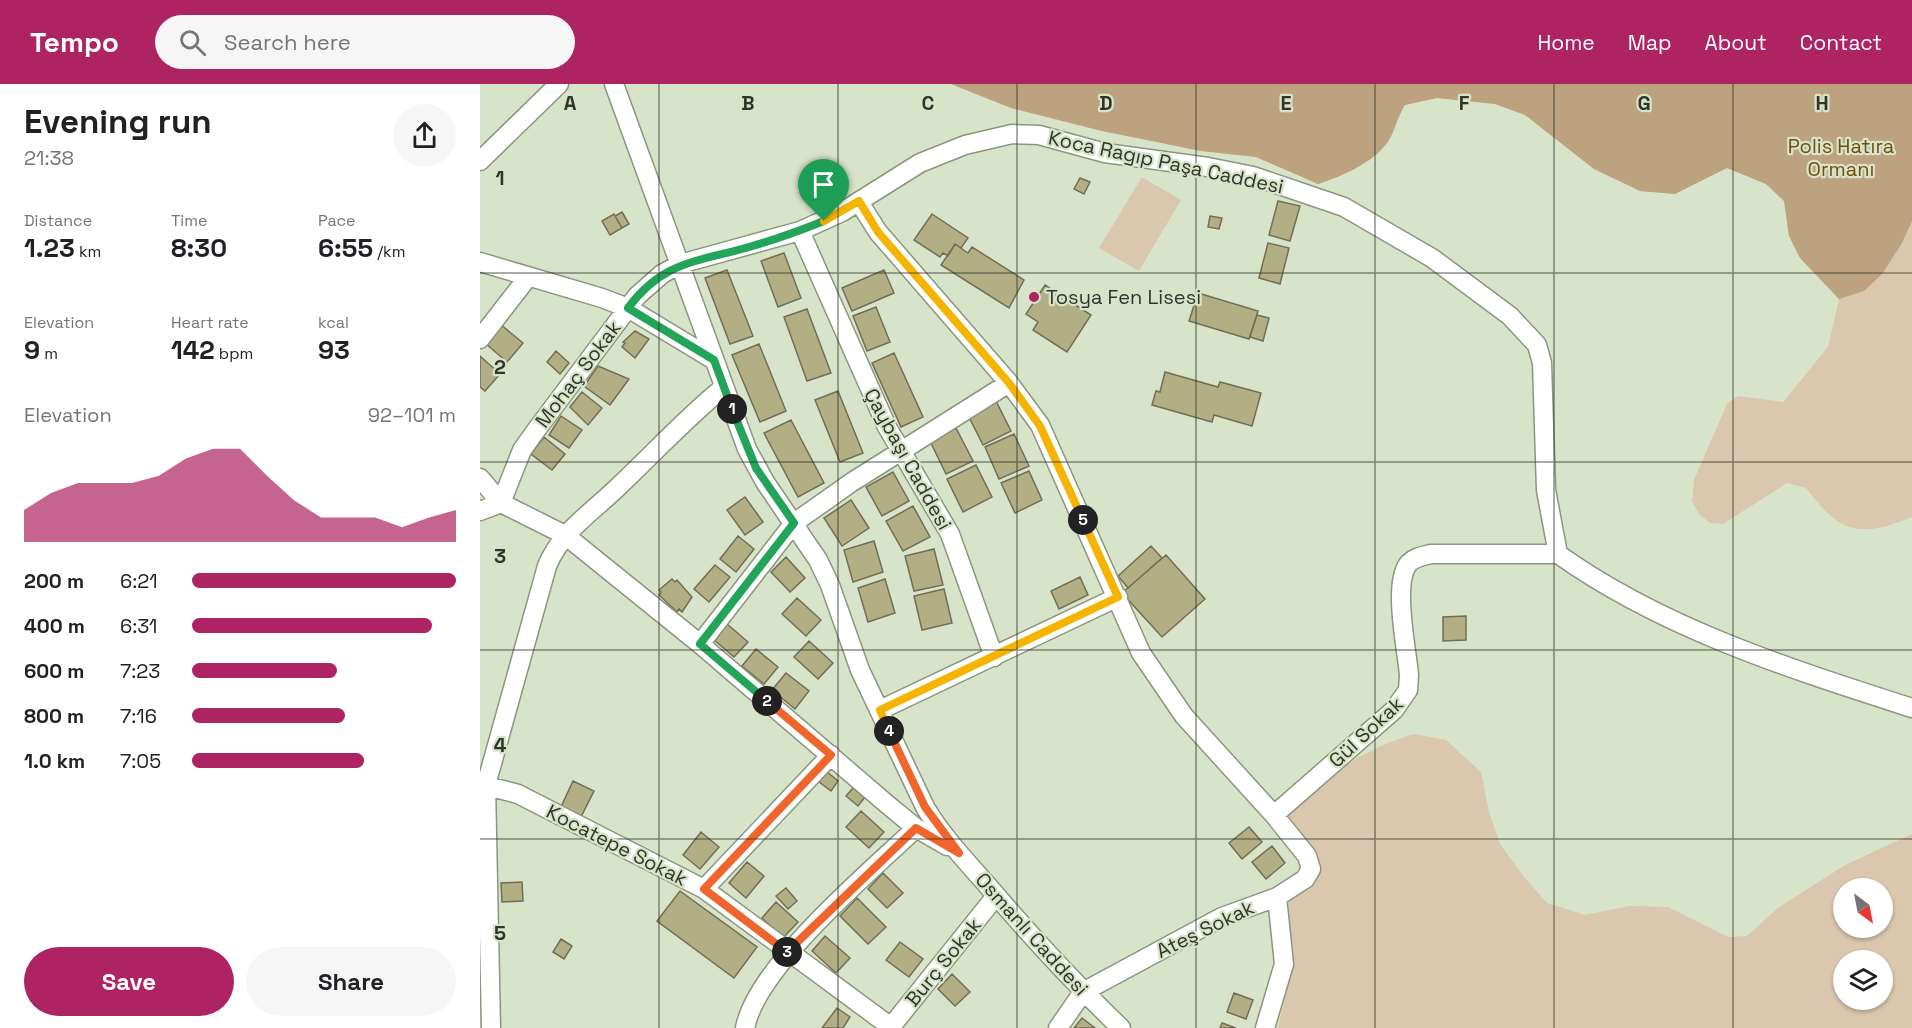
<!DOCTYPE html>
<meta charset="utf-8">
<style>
:root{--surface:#fff;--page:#f6f6f6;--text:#202124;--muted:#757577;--accent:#ae2362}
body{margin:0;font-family:"Space Grotesk",sans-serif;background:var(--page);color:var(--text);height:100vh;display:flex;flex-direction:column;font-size:22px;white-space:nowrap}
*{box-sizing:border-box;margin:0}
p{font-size:20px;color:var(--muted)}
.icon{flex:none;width:33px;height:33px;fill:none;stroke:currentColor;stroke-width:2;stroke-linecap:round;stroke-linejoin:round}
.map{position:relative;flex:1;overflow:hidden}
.details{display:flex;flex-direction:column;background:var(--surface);width:480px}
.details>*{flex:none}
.needle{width:39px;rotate:148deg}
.buttons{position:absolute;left:1353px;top:794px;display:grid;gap:12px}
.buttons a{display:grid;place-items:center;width:60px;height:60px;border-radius:50%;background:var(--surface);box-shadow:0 2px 4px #0004;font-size:30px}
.pin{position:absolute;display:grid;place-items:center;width:51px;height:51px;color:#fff;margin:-62px -26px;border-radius:50% 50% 50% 0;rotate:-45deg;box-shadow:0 0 6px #0007}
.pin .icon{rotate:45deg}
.km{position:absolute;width:30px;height:30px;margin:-15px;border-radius:50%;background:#222;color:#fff;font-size:16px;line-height:30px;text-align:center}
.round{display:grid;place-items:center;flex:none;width:63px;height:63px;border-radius:32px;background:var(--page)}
.overview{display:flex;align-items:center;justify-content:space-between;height:102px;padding:0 24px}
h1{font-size:33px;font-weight:700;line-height:45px}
.stats{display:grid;grid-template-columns:repeat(3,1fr);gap:9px;height:102px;padding:6px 24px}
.stats div{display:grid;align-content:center}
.stats b{font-size:26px;font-weight:700}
.stats small{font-size:16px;font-weight:400}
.stats p{font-size:16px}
.chart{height:168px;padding:12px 24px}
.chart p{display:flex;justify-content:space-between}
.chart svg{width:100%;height:108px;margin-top:6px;fill:var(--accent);opacity:.7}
.primary-button{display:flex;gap:12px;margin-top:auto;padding:12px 24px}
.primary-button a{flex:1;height:69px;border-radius:36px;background:var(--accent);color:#fff;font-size:24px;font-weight:700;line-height:69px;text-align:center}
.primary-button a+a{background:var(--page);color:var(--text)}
ul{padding:0 24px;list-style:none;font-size:20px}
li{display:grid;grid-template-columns:96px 72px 1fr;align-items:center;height:45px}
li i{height:15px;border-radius:8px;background:var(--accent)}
header{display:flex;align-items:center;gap:36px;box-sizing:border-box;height:84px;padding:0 30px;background:var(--accent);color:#fff}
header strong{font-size:28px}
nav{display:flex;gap:33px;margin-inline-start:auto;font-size:21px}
.search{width:420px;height:54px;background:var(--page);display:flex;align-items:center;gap:15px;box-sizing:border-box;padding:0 21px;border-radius:33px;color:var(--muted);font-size:22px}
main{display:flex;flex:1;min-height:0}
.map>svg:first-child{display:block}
.green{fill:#d9c7ae;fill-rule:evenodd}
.forest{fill:#bca27e}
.building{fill:#b3af84;stroke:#716e55;stroke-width:1.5}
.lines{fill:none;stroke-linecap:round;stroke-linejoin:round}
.minor-casing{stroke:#8b967e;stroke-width:21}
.minor{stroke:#fff;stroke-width:18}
.split-1-casing{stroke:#fff;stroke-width:12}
.split-2-casing{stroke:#fff;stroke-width:12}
.split-3-casing{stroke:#fff;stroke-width:12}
.split-4-casing{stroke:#fff;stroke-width:12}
.split-5-casing{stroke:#fff;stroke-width:12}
.split-6-casing{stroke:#fff;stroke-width:12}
.split-1{stroke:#22a559;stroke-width:8}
.split-2{stroke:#22a559;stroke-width:8}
.split-3{stroke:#f0652b;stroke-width:8}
.split-4{stroke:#f0652b;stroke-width:8}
.split-5{stroke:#f5b400;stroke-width:8}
.split-6{stroke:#f5b400;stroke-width:8}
.grid{fill:none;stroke:#30342a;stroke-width:1.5;stroke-opacity:0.55}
.poi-dot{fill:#ae2362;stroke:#d8e4ca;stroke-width:2}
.labels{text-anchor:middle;stroke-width:4.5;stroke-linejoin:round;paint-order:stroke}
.park-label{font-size:20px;fill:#714e0e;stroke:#d8e4ca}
.street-label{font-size:20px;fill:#30342a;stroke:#d8e4ca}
.poi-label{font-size:20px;fill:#30342a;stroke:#d8e4ca;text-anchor:start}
.grid-label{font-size:20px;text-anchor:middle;font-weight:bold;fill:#30342a;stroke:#d8e4ca;stroke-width:4.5;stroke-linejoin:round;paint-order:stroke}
</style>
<header>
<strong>Tempo</strong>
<div class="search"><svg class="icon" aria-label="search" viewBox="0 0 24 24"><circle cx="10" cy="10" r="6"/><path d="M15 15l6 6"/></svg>Search here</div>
<nav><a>Home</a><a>Map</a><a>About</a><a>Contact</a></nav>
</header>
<main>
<section class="details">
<div class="overview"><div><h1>Evening run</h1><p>21:38</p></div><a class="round"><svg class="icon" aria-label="share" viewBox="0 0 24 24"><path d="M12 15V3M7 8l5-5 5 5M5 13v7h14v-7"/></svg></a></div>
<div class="stats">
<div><p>Distance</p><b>1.23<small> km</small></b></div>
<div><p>Time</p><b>8:30</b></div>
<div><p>Pace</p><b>6:55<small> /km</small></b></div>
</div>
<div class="stats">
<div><p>Elevation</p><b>9<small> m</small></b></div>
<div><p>Heart rate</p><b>142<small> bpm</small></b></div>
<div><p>kcal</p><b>93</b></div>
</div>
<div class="chart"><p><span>Elevation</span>92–101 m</p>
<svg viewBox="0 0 160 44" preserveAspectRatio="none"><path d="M0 44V31L10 24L20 20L30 20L40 20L50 17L60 10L70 6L80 6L90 17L100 27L110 34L120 34L130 34L140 38L150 34L160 31V44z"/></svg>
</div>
<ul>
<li><b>200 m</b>6:21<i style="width:100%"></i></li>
<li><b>400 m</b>6:31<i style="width:91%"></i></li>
<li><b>600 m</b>7:23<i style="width:55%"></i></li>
<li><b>800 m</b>7:16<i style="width:58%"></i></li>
<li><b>1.0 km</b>7:05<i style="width:65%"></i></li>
</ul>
<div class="primary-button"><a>Save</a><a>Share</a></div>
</section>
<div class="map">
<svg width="1432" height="944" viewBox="0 0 1432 944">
<rect width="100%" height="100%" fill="#d8e4ca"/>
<path class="green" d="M471 0H1432V433C1379 455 1360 449 1326 404L1307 399 1243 440 1230 439 1219 430 1212 417 1214 396 1247 320 1258 312 1303 318 1348 263 1359 215 1320 174 1309 152 1304 117 1286 100 1247 84 1195 110 1160 107 1114 85 1045 31 1015 20 957 14 925 21C917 33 914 50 907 59 891 80 862 92 838 100L776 73 721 67 622 47 531 24Z
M662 93 701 116 659 187 619 164Z
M934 650 966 656 1001 688 1009 728 1020 760 1044 793 1067 819 1105 831 1149 822 1188 823 1248 853 1267 852 1298 824 1365 781 1432 750V944H798L812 882 808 814C860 781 837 767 805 732 851 691 873 669 934 650ZM1364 804H1402V843H1364ZM1364 876H1402V915H1364Z"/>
<path class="forest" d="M471 0H1432V137L1422 159 1402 190 1384 207 1359 215 1320 174 1309 152 1304 117 1286 100 1247 84 1195 110 1160 107 1114 85 1045 31 1015 20 957 14 925 21C917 33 914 50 907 59 891 80 862 92 838 100L776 73 721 67 622 47 531 24Z"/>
<path class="building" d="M600 94 610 98 604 110 594 105Z
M798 117 820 122 810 157 789 151Z
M142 128 149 140 142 144 135 132Z
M134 130 142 144 130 151 122 137Z
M452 130 488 154 481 164 475 160 468 172 463 169 460 173 434 156Z
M730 132 742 134 739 145 728 143Z
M788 159 809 164 800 200 779 194Z
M475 160 488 169 492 163 544 196 529 224 461 181Z
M304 169 321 214 298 223 281 177Z
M247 186 273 252 250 260 225 194Z
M404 186 414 209 372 227 362 204Z
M565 201 611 231 587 268 553 246 558 238 546 230Z
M718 209 778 227 769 255 709 237Z
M396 223 410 258 387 267 373 232Z
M327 225 351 289 327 297 304 233Z
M777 231 789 234 783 257 770 253Z
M20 240 43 259 27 278 5 259Z
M155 247 169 255 155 274 142 263 145 259 143 258Z
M279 260 306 327 280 338 252 271Z
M76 267 89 279 80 290 67 278Z
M414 269 443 333 421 343 392 279Z
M0 272 20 290 5 307 0 303Z
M118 282 149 295 130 321 104 302Z
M685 288 738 303 740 298 781 309 772 342 734 331 732 338 672 321 676 307 680 308Z
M358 307 383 369 360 378 335 316Z
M102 308 122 324 108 341 90 323Z
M515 315 531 347 503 361 487 329Z
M81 332 102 346 89 364 69 351Z
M311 336 344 399 318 413 284 349Z
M476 344 493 377 466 390 450 357Z
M534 350 549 382 519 395 505 363Z
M64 353 85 370 72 386 51 370Z
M496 381 512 413 483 428 467 395Z
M549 387 562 416 535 429 521 399Z
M413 388 429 417 402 432 386 403Z
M265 413 283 438 265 451 247 426Z
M371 416 389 444 362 462 344 434Z
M433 422 450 453 423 467 406 437Z
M258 452 274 465 256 488 240 475Z
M394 457 403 488 373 498 364 466Z
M671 462 682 474 648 504 638 492Z
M454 465 463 501 434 507 425 472Z
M686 471 725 515 682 553 642 509Z
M306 473 325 494 310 508 291 488Z
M235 481 250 493 229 518 214 505Z
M600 493 608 511 579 525 571 507Z
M192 495 195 498 197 496 212 513 202 528 199 525 197 528 179 511 181 508 179 506Z
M405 495 415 529 388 538 378 504Z
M464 505 472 539 442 546 434 512Z
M317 514 341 536 326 552 302 530Z
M986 532V556L963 557V533Z
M247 540 268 558 254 573 233 555Z
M329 557 353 579 338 595 314 573Z
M276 565 298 583 284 600 262 582Z
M306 589 329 607 315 625 292 606Z
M346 687 358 697 351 707 338 697Z
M93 697 114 707 101 733 81 723Z
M373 704 385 713 378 722 366 712Z
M381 727 404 748 389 764 366 743Z
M769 743 782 758 762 775 749 759Z
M221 748 239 763 220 785 203 771Z
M792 762 805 779 786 795 772 778Z
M267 778 284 792 266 814 249 799Z
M403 789 423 809 407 824 388 805Z
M42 798 43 817 22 818 21 799Z
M306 804 317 817 308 825 296 812Z
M200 807 277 863 254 894 177 837Z
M377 814 406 843 388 860 360 832Z
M296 818 318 838 303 854 282 834Z
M345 852 370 874 356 889 332 867Z
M81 855 92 862 84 875 73 868Z
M420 858 443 875 429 893 406 876Z
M472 890 490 908 475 922 458 905Z
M754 909 773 916 766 935 747 928Z
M357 924 370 933 363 944H342Z
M602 934 615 944H594Z
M742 939 756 944H740Z"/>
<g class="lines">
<g class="minor-casing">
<path id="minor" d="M134 0 267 365 285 398 338 476 350 501 380 586 445 723C462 752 486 777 508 802 550 851 594 899 641 944
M0 77 79 0
M379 118 398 148 529 299 560 341 661 569 704 632 794 731 827 772 831 785 825 795 797 813 742 833 603 908 578 944
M320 147 407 343 470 450 514 573
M0 178 122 214 148 224 234 276
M0 255 48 193
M0 394 21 419 85 451 220 560 408 721 436 744 467 762
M0 427 21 419 42 366 57 345 157 212 182 190 200 180 320 147 362 128 440 79 485 61 532 50 559 51 625 69 728 83 773 92 864 123 952 174 1030 232 1057 261 1062 279 1066 406 1078 470C1183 545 1311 585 1432 624
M220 560 314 439 372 398 529 299
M400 626 638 513
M0 700 38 710 224 805 411 943
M794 731 914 626 928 606 929 591C927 566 912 498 929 479 935 473 943 472 951 470H1078
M224 805 351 671
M11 944 6 701 67 482C81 447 114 427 140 401 175 368 207 333 244 303
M265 944C277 882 389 789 436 744
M410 944 516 812
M785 944 804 880 797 813"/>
</g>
<use href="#minor" class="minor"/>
</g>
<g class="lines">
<g class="split-1-casing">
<path id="split-1" d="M252 325 234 276 148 224C183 177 217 178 269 163 294 156 319 147 344 137"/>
</g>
<g class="split-2-casing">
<path id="split-2" d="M252 325 276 384 314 439 220 560 287 617"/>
</g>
<g class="split-3-casing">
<path id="split-3" d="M287 617 351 671 224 805 307 868"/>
</g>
<g class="split-4-casing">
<path id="split-4" d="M307 868 436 744 479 769 445 723 409 647"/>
</g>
<g class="split-5-casing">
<path id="split-5" d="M409 647 400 626 638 513 603 436"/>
</g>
<g class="split-6-casing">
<path id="split-6" d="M344 137 379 117 398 148 529 299 560 342 603 436"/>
</g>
<use href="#split-1" class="split-1"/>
<use href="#split-2" class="split-2"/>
<use href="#split-3" class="split-3"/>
<use href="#split-4" class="split-4"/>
<use href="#split-5" class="split-5"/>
<use href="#split-6" class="split-6"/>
</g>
<path class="grid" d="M179 0V944M358 0V944M537 0V944M716 0V944M895 0V944M1074 0V944M1253 0V944M0 189H1432M0 378H1432M0 566H1432M0 755H1432"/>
<circle class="poi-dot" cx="554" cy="213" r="6"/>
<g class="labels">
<g class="park-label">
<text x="1361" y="69">Polis Hatıra<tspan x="1361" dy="23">Ormanı</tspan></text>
</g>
<g class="street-label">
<text transform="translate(686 78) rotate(12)" y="7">Koca Ragıp Paşa Caddesi</text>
<text transform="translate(98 290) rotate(-53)" y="7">Mohaç Sokak</text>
<text transform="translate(428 375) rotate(61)" y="7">Çaybaşı Caddesi</text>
<text transform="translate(886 648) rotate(-43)" y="7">Gül Sokak</text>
<text transform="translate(137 761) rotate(27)" y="7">Kocatepe Sokak</text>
<text transform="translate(725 845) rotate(-26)" y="7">Ateş Sokak</text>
<text transform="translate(552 850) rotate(48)" y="7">Osmanlı Caddesi</text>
<text transform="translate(463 878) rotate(-51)" y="7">Burç Sokak</text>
</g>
<g class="poi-label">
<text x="566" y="220">Tosya Fen Lisesi</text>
</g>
</g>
<g class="grid-label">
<text x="90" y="26">A</text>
<text x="268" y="26">B</text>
<text x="448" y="26">C</text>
<text x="626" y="26">D</text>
<text x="806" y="26">E</text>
<text x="984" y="26">F</text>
<text x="1164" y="26">G</text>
<text x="1342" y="26">H</text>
<text x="20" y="101">1</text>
<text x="20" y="290">2</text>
<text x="20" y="479">3</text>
<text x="20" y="668">4</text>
<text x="20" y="856">5</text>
</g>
</svg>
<div class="buttons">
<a><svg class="needle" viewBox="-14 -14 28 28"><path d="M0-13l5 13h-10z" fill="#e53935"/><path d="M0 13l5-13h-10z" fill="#757577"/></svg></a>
<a><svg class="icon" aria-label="layers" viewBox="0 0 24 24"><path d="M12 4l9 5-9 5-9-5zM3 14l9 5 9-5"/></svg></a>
</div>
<div class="pin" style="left:344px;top:137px;background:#1e9e55"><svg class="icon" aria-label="arrive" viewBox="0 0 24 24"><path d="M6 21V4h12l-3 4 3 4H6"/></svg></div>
<b class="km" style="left:252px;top:325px">1</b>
<b class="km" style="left:287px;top:617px">2</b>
<b class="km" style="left:307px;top:868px">3</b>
<b class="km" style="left:409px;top:647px">4</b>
<b class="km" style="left:603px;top:436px">5</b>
</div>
</main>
